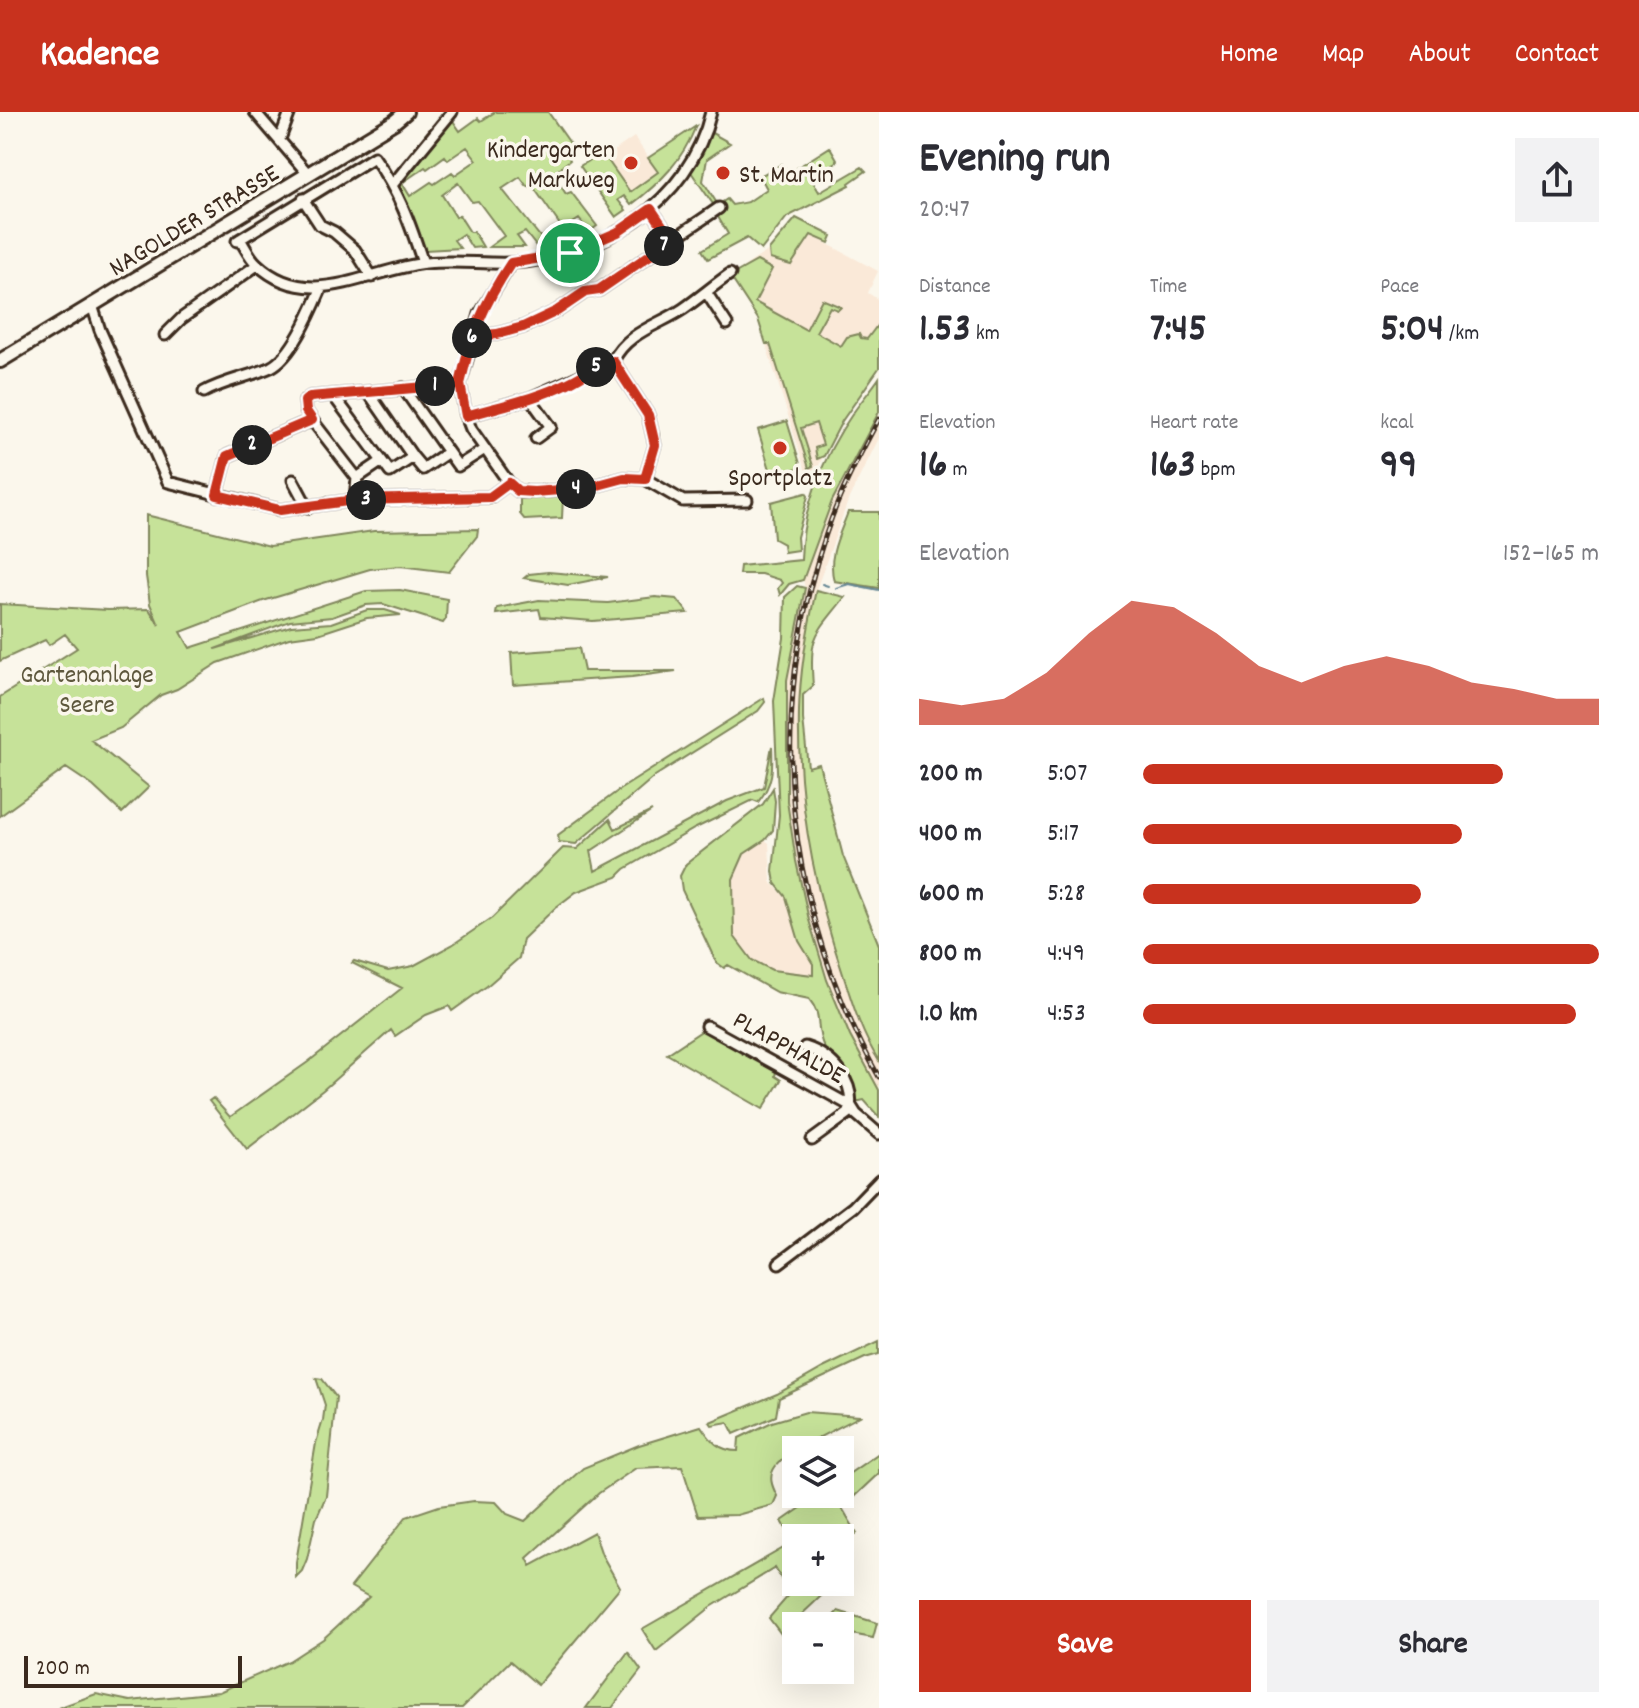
<!DOCTYPE html>
<meta charset="utf-8">
<style>
:root{--surface:#fff;--page:#f2f2f3;--text:#2b2b33;--muted:#7c7c81;--accent:#c8321e}
body{margin:0;font-family:Dekko,sans-serif;background:var(--page);color:var(--text);height:100vh;display:flex;flex-direction:column;font-size:30px;white-space:nowrap}
*{box-sizing:border-box;margin:0}
p{font-size:26px;color:var(--muted)}
.icon{flex:none;width:44px;height:44px;fill:none;stroke:currentColor;stroke-width:2;stroke-linecap:round;stroke-linejoin:round}
.map{position:relative;flex:1;overflow:hidden}
.side{display:flex;flex-direction:column;background:var(--surface);width:760px}
.side>*{flex:none}
.tools{position:absolute;left:782px;top:1324px;display:grid;gap:16px}
.tools a{display:grid;place-items:center;width:72px;height:72px;border-radius:0px;background:var(--surface);box-shadow:0 8px 32px #0002;font-size:40px}
.scale{position:absolute;left:24px;bottom:20px;width:218px;box-sizing:border-box;padding-left:8px;border:4px solid #3b2a1e;border-top:0;font-size:22px;line-height:28px;white-space:nowrap;color:#3b2a1e;-webkit-text-stroke:6px #fbf7ec;paint-order:stroke}
.pin{position:absolute;display:grid;place-items:center;width:68px;height:68px;color:#fff;margin:-34px;border:4px solid #fff;border-radius:50%;box-shadow:0 2px 8px #0007}
.km{position:absolute;width:40px;height:40px;margin:-20px;border-radius:50%;background:#222;color:#fff;font-size:22px;line-height:40px;text-align:center}
.round{display:grid;place-items:center;flex:none;width:84px;height:84px;border-radius:0px;background:var(--page)}
.summary{display:flex;align-items:center;justify-content:space-between;height:136px;padding:0 40px}
h1{font-size:44px;font-weight:700;line-height:60px}
.figures{display:grid;grid-template-columns:repeat(3,1fr);gap:12px;height:136px;padding:8px 40px}
.figures div{display:grid;align-content:center}
.figures b{font-size:40px;font-weight:700}
.figures small{font-size:22px;font-weight:400}
.figures p{font-size:22px}
.chart{height:224px;padding:16px 40px}
.chart p{display:flex;justify-content:space-between}
.chart svg{width:100%;height:144px;margin-top:8px;fill:var(--accent);opacity:.7}
.button{display:flex;gap:16px;margin-top:auto;padding:16px 40px}
.button a{flex:1;height:92px;border-radius:0px;background:var(--accent);color:#fff;font-size:32px;font-weight:700;line-height:92px;text-align:center}
.button a+a{background:var(--page);color:var(--text)}
ul{padding:0 40px;list-style:none;font-size:26px}
li{display:grid;grid-template-columns:128px 96px 1fr;align-items:center;height:60px}
li i{height:20px;border-radius:10px;background:var(--accent)}
header{display:flex;align-items:center;gap:48px;box-sizing:border-box;height:112px;padding:0 40px;background:var(--accent);color:#fff}
header strong{font-size:38px}
nav{display:flex;gap:44px;margin-inline-start:auto;font-size:28px}
main{display:flex;flex:1;min-height:0}
.map>svg:first-child{display:block}
.built{fill:#fae9d8}
.green{fill:#c6e299;stroke:#80865c;stroke-width:2;fill-rule:evenodd}
.lines{fill:none;stroke-linecap:round;stroke-linejoin:round}
.stream{stroke:#668895;stroke-width:2}
.minor-casing{stroke:#3b2a1e;stroke-width:15}
.major-casing{stroke:#3b2a1e;stroke-width:18}
.minor{stroke:#fbf7ec;stroke-width:9}
.major{stroke:#fbf7ec;stroke-width:12}
.rail-casing{stroke:#3b2a1e;stroke-width:5}
.rail{stroke:#fbf7ec;stroke-width:2;stroke-dasharray:6;stroke-linecap:butt}
.route-casing{stroke:#fff;stroke-width:16}
.route{stroke:#c8321e;stroke-width:10}
.poi-dot{fill:#c8321e;stroke:#fbf7ec;stroke-width:3}
.labels{text-anchor:middle;stroke-width:7;stroke-linejoin:round;paint-order:stroke}
.poi-label{font-size:26px;fill:#3b2a1e;stroke:#fbf7ec;text-anchor:end}
.street-label{font-size:26px;fill:#3b2a1e;stroke:#fbf7ec}
.park-label{font-size:26px;fill:#5e583d;stroke:#fbf7ec}
</style>
<header>
<strong>Kadence</strong>
<nav><a>Home</a><a>Map</a><a>About</a><a>Contact</a></nav>
</header>
<main>
<div class="map">
<svg width="879" height="1596" viewBox="0 0 879 1596">
<rect width="100%" height="100%" fill="#fbf7ec"/>
<filter id="ink" filterUnits="userSpaceOnUse"><feTurbulence type="fractalNoise" baseFrequency=".0125" numOctaves="2"/><feDisplacementMap in="SourceGraphic" scale="16" xChannelSelector="R" yChannelSelector="G"/><feConvolveMatrix kernelMatrix="1 2 1 2 8 2 1 2 1" color-interpolation-filters="sRGB"/></filter>
<g filter="url(#ink)">
<path class="built" d="M634 25 659 60 630 81 605 45Z
M796 106 811 123 878 159 868 181 879 188V253L834 321 815 362 807 364 758 207 730 164 769 138Z
M879 300V326L849 386 816 478 805 530 799 599 801 665 831 827 858 908 879 949V978L850 924 827 868 809 808 796 749 787 689 785 628 787 568 805 476 803 468 832 389Z
M765 728 769 731 771 770 786 785 799 829 813 852V864L772 858 752 848 734 824 733 767 744 742Z"/>
<path class="green" d="M495 0H548L572 34 567 42 570 48 553 62 566 82 571 80 597 114 589 120 579 107 573 111 581 123 570 127 534 76 526 73 520 65 502 77 546 132 536 134 525 120 517 124 525 135H489L504 124 478 89 472 90 458 71 442 83 456 105 459 103 470 120H474L483 135 472 136 463 122 454 128 460 136 425 138 398 70 451 6 460 19 478 6 481 9ZM467 35 477 48 455 63 452 60 434 72 431 70 410 84 402 71 425 55 427 57 445 44 448 48Z
M696 14C682 49 661 70 631 93L624 84 618 88 626 98 616 105 580 54 602 40 630 80 658 60 648 46Z
M710 20 730 31 707 47 703 69 718 93 727 87 732 93 748 90 767 77 760 64 782 52 789 61 830 35 838 49 811 66 819 80 862 55 866 59 849 71 850 73 787 105 761 138 747 126 708 147 702 138 728 122 715 100 717 98 691 60Z
M796 106 832 124 829 131 811 123 791 153 770 147 769 138Z
M757 149 772 157 755 190 806 218 822 187 841 195 838 198 830 195 816 220 841 234 847 225 859 222 861 226 867 227 879 211V256L842 309 824 344 817 347 815 336 823 333 816 311 801 316 813 354 809 356 770 232H766L758 207 730 164Z
M879 266V300L832 389 803 468 789 472 780 483 778 476 782 471 780 468 761 462H739L740 454 801 448C802 397 823 344 853 301 861 289 871 278 879 266Z
M787 309 801 355 772 364 758 318Z
M806 381 808 384 797 425 798 438 784 440 783 432 774 427 771 390Z
M563 385 562 406 525 408 520 402V387Z
M848 400H879V476L834 469C827 445 840 422 848 400Z
M146 403 270 434 374 419 478 417 477 424 449 460 400 454 370 457 263 489 181 520 190 536 366 479 400 478 447 487 446 507 443 511 383 492 366 493 332 505 290 509 215 537 291 514 331 511 367 498H385L401 503 367 506 318 522 289 526 218 551 177 577 161 583 121 616 91 628 149 675 122 701 93 674 66 656 0 704V585L77 536 65 522 49 533 45 528 0 549V492L108 498 149 497 159 513 150 492 146 464Z
M548 460 608 465 568 473 524 466 529 462Z
M797 474 805 476 787 568V689L796 749 809 808 827 868 850 924 879 978V1005L864 988 855 990C853 966 834 954 824 935 814 915 824 905 809 887L776 880 728 853 724 856 716 850 682 778 680 764 686 752 763 692 773 676 775 689 773 718 765 728 744 742 733 767 734 824 752 848 772 858 813 863V852L799 829 786 785 775 771 773 759 779 703 774 589 784 526 785 485Z
M816 478 845 485C814 525 809 522 813 574L803 583V607L808 655 819 652 843 744 879 833V949C861 921 852 890 842 859 814 776 797 687 799 599 800 558 807 518 816 478Z
M655 485 677 487 688 501 593 509 541 505 539 497 496 502 497 496 539 488 608 491Z
M579 536 584 559H676L632 565 513 573 511 541Z
M764 586 765 590 758 599 655 664 576 732 559 730 558 723 619 678Z
M772 634C773 657 773 672 758 690L753 688 694 717 625 757 617 765 576 780 555 796 523 827 519 846 487 874 452 899 449 894 426 903 395 924 391 918 323 978 247 1037 209 989 213 986 230 1005 308 950 402 876 352 851 354 849 388 859 413 854 452 833 492 806 563 736 577 737 610 707 615 717 652 699 591 739 595 759 727 689 764 675Z
M706 916 777 955 775 964 781 968 763 997 667 942Z
M879 1229V1242L865 1246 779 1286 776 1304 734 1322 728 1310 712 1313 710 1310 777 1282 823 1256Z
M316 1266 322 1267 336 1285 326 1384 316 1407 307 1447 302 1459 296 1465V1450L316 1331 323 1308 325 1293Z
M806 1300 860 1304C841 1315 785 1340 775 1355 768 1365 772 1374 777 1384L773 1393 737 1403 698 1404 682 1354 636 1356 599 1381 527 1446 531 1454 594 1420 602 1443 620 1475 538 1573 510 1549 462 1596H58L96 1582 130 1589 219 1580 289 1549 323 1527 369 1485 351 1475 406 1405 439 1394 474 1389 496 1390 507 1402 525 1409 583 1356 639 1333 701 1314C711 1329 719 1339 738 1339L739 1326 772 1310Z
M879 1341V1361L842 1396 857 1421 840 1436V1426H796V1470H836L781 1522 769 1506 790 1482 775 1456 711 1495 656 1539 642 1517 794 1430 782 1409 821 1382H840V1368Z
M838 1499 877 1511 873 1526 840 1520V1514H824Z
M628 1540 641 1558 612 1596H586Z"/>
<g class="lines">
<path class="stream" d="M822 472 828 474
M836 476 849 472 879 478"/>
<g class="minor-casing">
<path id="minor" d="M255 0 309 63
M280 27 290 0
M393 72 452 0
M303 87 320 113 334 120 355 138 372 165
M240 127C245 135 250 146 257 152 309 201 369 157 426 151 454 148 483 152 511 151 600 147 690 90 711 0
M672 128 719 96
M237 129 374 45C399 80 410 111 423 151
M511 151 480 202 460 272 466 304 471 317 509 371 518 379 534 380 587 376 624 366 645 367 683 389 747 388
M706 180 727 212
M92 193 100 218 168 370 280 398 355 388 490 385 509 371
M165 223 182 206 257 153
M472 224 497 222 523 215 557 199 585 180 599 178 672 128 651 97
M613 249C627 220 659 213 683 197 699 186 714 173 730 162
M613 249 648 303 655 333 645 367
M403 276 448 340
M204 280C226 268 249 265 271 255 293 244 312 198 322 175
M368 280 413 345
M333 283 382 349
M530 286 551 315 536 326
M466 304 530 286 613 249
M357 366 382 349 390 360 413 345 423 357 448 340 458 354 485 337
M293 368 308 396
M217 383 227 344 312 308
M355 388 357 366 312 308 306 299 305 289 310 285 460 272
M706 914 851 994 856 1002 879 1022
M805 935C833 944 857 971 849 1001L812 1028
M779 1151 853 1095 879 1068"/>
</g>
<g class="major-casing">
<path id="major" d="M0 249 394 10 406 0"/>
</g>
<use href="#minor" class="minor"/>
<use href="#major" class="major"/>
<g class="rail-casing">
<path id="rail" d="M879 307C859 344 839 382 826 422 764 606 785 796 879 965"/>
</g>
<use href="#rail" class="rail"/>
</g>
</g>
<g class="lines" filter="url(#ink)">
<g class="route-casing">
<path id="route" d="M570 141 511 151C483 193 471 223 460 272L310 285 305 289 306 299 312 308 227 344 217 383 280 398 355 388 490 385 509 371 518 379 534 380 587 376 624 366 645 367 655 333 648 303 613 249C596 253 583 264 568 271 536 287 500 294 466 304L460 272 472 224 497 222 523 215 557 199 585 180 599 178 672 128 651 97 618 120 570 141"/>
</g>
<use href="#route" class="route"/>
</g>
<g class="poi-dot">
<circle cx="631" cy="51" r="8"/>
<circle cx="723" cy="61" r="8"/>
<circle cx="780" cy="336" r="8"/>
</g>
<g class="labels">
<g class="poi-label">
<text x="615" y="45">Kindergarten<tspan x="615" dy="30">Markweg</tspan></text>
<text x="739" y="70" text-anchor="start">St. Martin</text>
<text x="780" y="373" text-anchor="middle">Sportplatz</text>
</g>
<g class="street-label">
<text transform="translate(193 107) rotate(-31)" y="9">NAGOLDER STRASSE</text>
<text transform="translate(790 934) rotate(29)" y="9">PLAPPHALDE</text>
</g>
<g class="park-label">
<text x="87" y="570">Gartenanlage<tspan x="87" dy="30">Seere</tspan></text>
</g>
</g>
</svg>
<div class="tools">
<a><svg class="icon" aria-label="layers" viewBox="0 0 24 24"><path d="M12 4l9 5-9 5-9-5zM3 14l9 5 9-5"/></svg></a>
<a>+</a>
<a>−</a>
</div>
<div class="scale">200 m</div>
<div class="pin" style="left:570px;top:141px;background:#1e9e55"><svg class="icon" aria-label="arrive" viewBox="0 0 24 24"><path d="M6 21V4h12l-3 4 3 4H6"/></svg></div>
<b class="km" style="left:435px;top:274px">1</b>
<b class="km" style="left:252px;top:333px">2</b>
<b class="km" style="left:366px;top:388px">3</b>
<b class="km" style="left:576px;top:377px">4</b>
<b class="km" style="left:596px;top:255px">5</b>
<b class="km" style="left:472px;top:226px">6</b>
<b class="km" style="left:664px;top:134px">7</b>
</div>
<section class="side">
<div class="summary"><div><h1>Evening run</h1><p>20:47</p></div><a class="round"><svg class="icon" aria-label="share" viewBox="0 0 24 24"><path d="M12 15V3M7 8l5-5 5 5M5 13v7h14v-7"/></svg></a></div>
<div class="figures">
<div><p>Distance</p><b>1.53<small> km</small></b></div>
<div><p>Time</p><b>7:45</b></div>
<div><p>Pace</p><b>5:04<small> /km</small></b></div>
</div>
<div class="figures">
<div><p>Elevation</p><b>16<small> m</small></b></div>
<div><p>Heart rate</p><b>163<small> bpm</small></b></div>
<div><p>kcal</p><b>99</b></div>
</div>
<div class="chart"><p><span>Elevation</span>152–165 m</p>
<svg viewBox="0 0 160 44" preserveAspectRatio="none"><path d="M0 44V36L10 38L20 36L30 28L40 16L50 6L60 8L70 16L80 26L90 31L100 26L110 23L120 26L130 31L140 33L150 36L160 36V44z"/></svg>
</div>
<ul>
<li><b>200 m</b>5:07<i style="width:79%"></i></li>
<li><b>400 m</b>5:17<i style="width:70%"></i></li>
<li><b>600 m</b>5:28<i style="width:61%"></i></li>
<li><b>800 m</b>4:49<i style="width:100%"></i></li>
<li><b>1.0 km</b>4:53<i style="width:95%"></i></li>
</ul>
<div class="button"><a>Save</a><a>Share</a></div>
</section>
</main>
